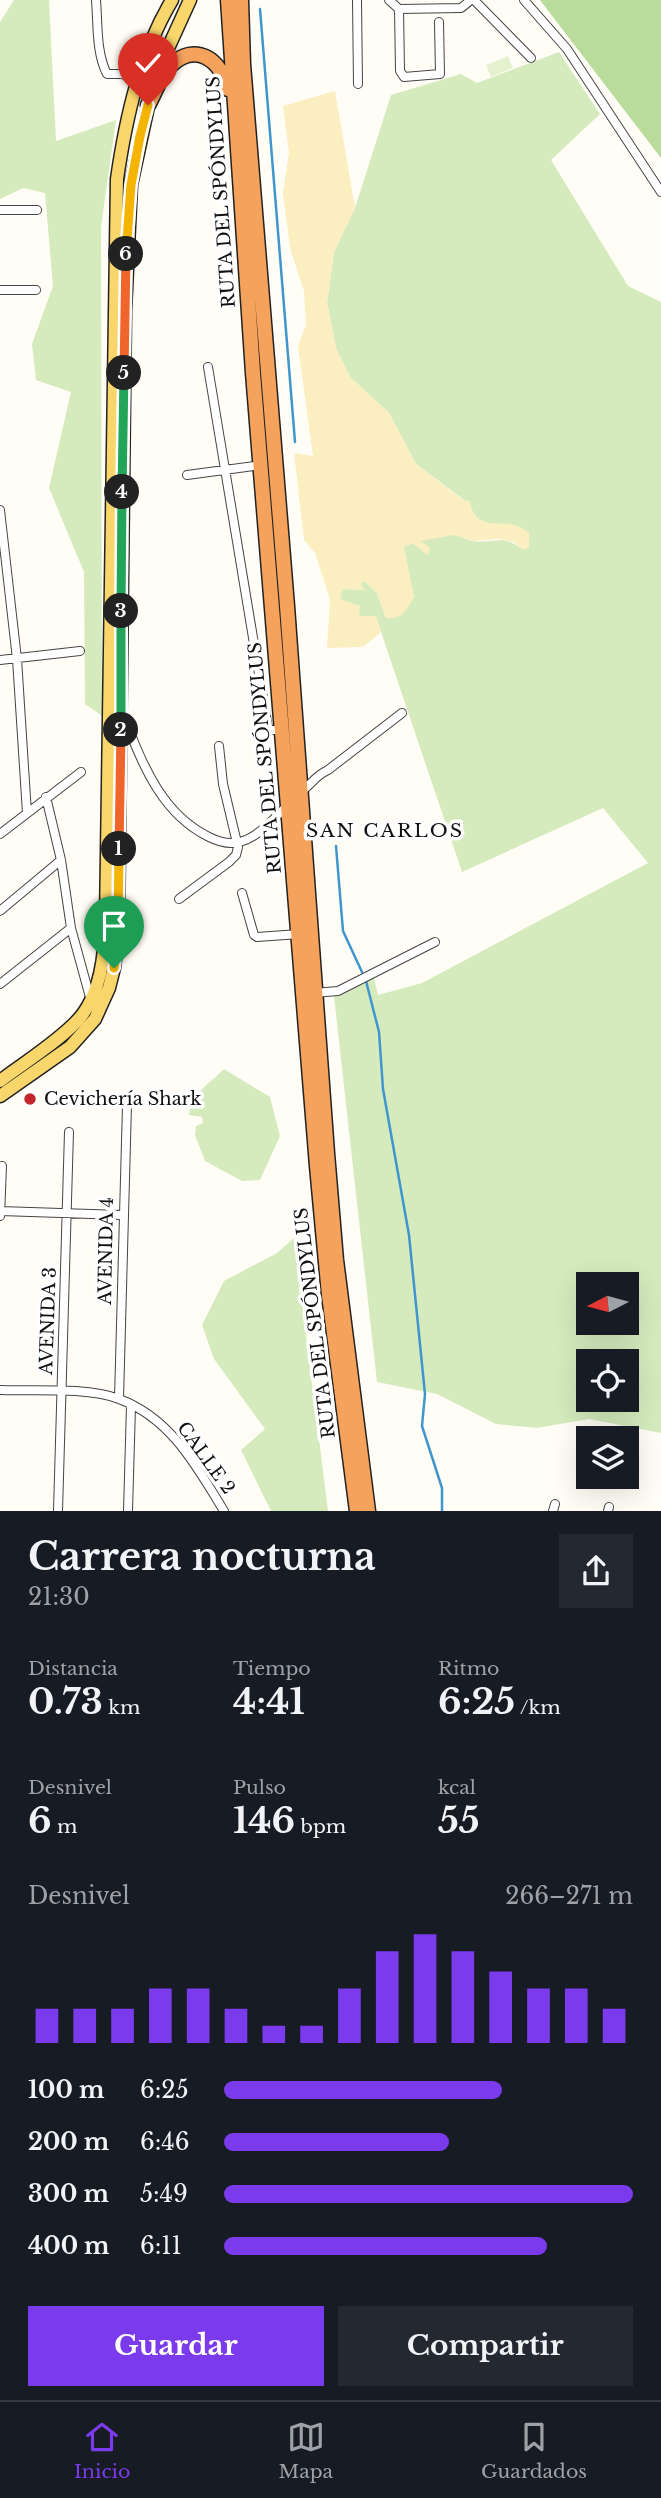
<!DOCTYPE html>
<html lang="es">
<meta charset="utf-8">
<style>
:root{--surface:#171b24;--page:#242831;--text:#f1f3f6;--muted:#9ea1a6;--line:#363941;--accent:#7c3aed}
body{margin:0;font-family:"Libre Baskerville",serif;background:var(--page);color:var(--text);height:100vh;display:flex;flex-direction:column;font-size:26px;white-space:nowrap}
*{box-sizing:border-box;margin:0}
p{font-size:23px;color:var(--muted)}
.icon{flex:none;width:38px;height:38px;fill:none;stroke:currentColor;stroke-width:2;stroke-linecap:round;stroke-linejoin:round}
.map{position:relative;height:1511px;overflow:hidden}
.panel{display:flex;flex-direction:column;background:var(--surface);flex:1}
.panel>*{flex:none}
.needle{width:46px;rotate:264deg}
.buttons{position:absolute;left:576px;top:1272px;display:grid;gap:14px}
.buttons a{display:grid;place-items:center;width:63px;height:63px;border-radius:0px;background:var(--surface);box-shadow:0 7px 28px #0002;font-size:35px}
.pin{position:absolute;display:grid;place-items:center;width:60px;height:60px;color:#fff;margin:-72px -30px;border-radius:50% 50% 50% 0;rotate:-45deg;box-shadow:0 0 7px #0007}
.pin .icon{rotate:45deg}
.km{position:absolute;width:35px;height:35px;margin:-18px;border-radius:50%;background:#222;color:#fff;font-size:19px;line-height:35px;text-align:center}
.round{display:grid;place-items:center;flex:none;width:74px;height:74px;border-radius:0px;background:var(--page)}
.headline{display:flex;align-items:center;justify-content:space-between;height:119px;padding:0 28px}
h1{font-size:38px;font-weight:800;line-height:52px}
.figures{display:grid;grid-template-columns:repeat(3,1fr);gap:10px;height:119px;padding:7px 28px}
.figures div{display:grid;align-content:center}
.figures b{font-size:35px;font-weight:800}
.figures small{font-size:19px;font-weight:400}
.figures p{font-size:19px}
.chart{height:196px;padding:14px 28px}
.chart p{display:flex;justify-content:space-between}
.chart svg{width:100%;height:126px;margin-top:7px;stroke:var(--accent);stroke-width:6}
.button{display:flex;gap:14px;margin-top:auto;padding:14px 28px}
.button a{flex:1;height:80px;border-radius:0px;background:var(--accent);color:#fff;font-size:28px;font-weight:800;line-height:80px;text-align:center}
.button a+a{background:var(--page);color:var(--text)}
ul{padding:0 28px;list-style:none;font-size:23px}
li{display:grid;grid-template-columns:112px 84px 1fr;align-items:center;height:52px}
li i{height:18px;border-radius:9px;background:var(--accent)}
.tabs{display:flex;justify-content:space-around;align-items:center;height:98px;border-top:2px solid var(--line);background:var(--surface);font-size:19px;color:var(--muted)}
.tabs a{display:grid;justify-items:center;gap:4px}
.tabs .current{color:var(--accent)}
.map>svg:first-child{display:block}
.green{fill:#d5ebbd;fill-rule:evenodd}
.forest{fill:#b9dc9c}
.sand{fill:#fbeec1}
.pitch{fill:#e6f2cf}
.lines{fill:none;stroke-linecap:round;stroke-linejoin:round}
.stream{stroke:#3f96cf;stroke-width:2.5}
.street-casing{stroke:#444;stroke-width:10}
.primary-casing{stroke:#222;stroke-width:15}
.highway-casing{stroke:#222;stroke-width:17}
.street{stroke:#fff;stroke-width:8}
.primary{stroke:#f9d66b;stroke-width:12}
.highway{stroke:#f5a25d;stroke-width:14}
.split-1-casing{stroke:#fff;stroke-width:14}
.split-2-casing{stroke:#fff;stroke-width:14}
.split-3-casing{stroke:#fff;stroke-width:14}
.split-4-casing{stroke:#fff;stroke-width:14}
.split-5-casing{stroke:#fff;stroke-width:14}
.split-6-casing{stroke:#fff;stroke-width:14}
.split-7-casing{stroke:#fff;stroke-width:14}
.split-8-casing{stroke:#fff;stroke-width:14}
.split-1{stroke:#f5b400;stroke-width:9}
.split-2{stroke:#f0652b;stroke-width:9}
.split-3{stroke:#22a559;stroke-width:9}
.split-4{stroke:#22a559;stroke-width:9}
.split-5{stroke:#22a559;stroke-width:9}
.split-6{stroke:#f0652b;stroke-width:9}
.split-7{stroke:#f5b400;stroke-width:9}
.split-8{stroke:#f5b400;stroke-width:9}
.poi-dot{fill:#c4262e;stroke:#fff;stroke-width:2.5}
.labels{text-anchor:middle;stroke-width:7;stroke-linejoin:round;paint-order:stroke}
.street-label{font-size:18px;fill:#111;stroke:#fff}
.poi-label{font-size:18px;fill:#111;stroke:#fff;text-anchor:start}
.neighbourhood-label{font-size:19px;letter-spacing:2px;fill:#111;stroke:#fff}
</style>
<div class="map">
<svg width="661" height="1511" viewBox="0 0 661 1511">
<rect width="100%" height="100%" fill="#fffdf5"/>
<path class="green" d="M14 0H49L56 141 116 120 101 227 102 716 85 704 84 572 49 488 71 392 36 380 32 344 53 286 45 193 23 188 0 199V22Z
M559 52 600 114 551 160 628 286 661 302V1433L589 1419 537 1428 496 1424 437 1394 377 1382 334 996 374 978 378 995 422 983 648 863 603 808 462 872 376 617 359 616 340 599 342 591 345 589 364 590 361 585 364 580 377 593 386 618 414 597 403 547C415 541 443 533 456 535 462 536 466 540 472 541 493 544 504 533 523 550L501 524 489 525 477 518 464 500 416 464 389 413 350 377 336 348 327 302 334 252 355 208 391 95 461 74 477 83ZM588 1284H626V1323H588ZM588 1362H626V1400H588Z
M224 1069 270 1097 280 1136 260 1180 242 1181 205 1161 195 1135 196 1126 203 1123 202 1117 189 1115C191 1094 210 1083 224 1069Z
M294 1238 328 1511H271L241 1450 265 1429 214 1359 202 1325 224 1281 277 1253Z"/>
<path class="forest" d="M540 0H661V158Z"/>
<path class="sand" d="M335 91 355 208 334 252 327 302 336 348 350 377 389 413 416 464 463 500 470 501C475 534 501 518 520 527 523 528 526 531 529 533V547L523 550 514 542 498 539 473 541 454 535 421 541 430 548 428 555 412 543 404 547 414 597C406 611 403 619 386 618L377 593 364 581 361 585 365 590 346 589 342 591 340 599 360 606 359 616H376L381 632 363 647 327 648 330 599 315 553 304 540 294 453 313 456 298 346 306 325 304 291 290 248 283 193 289 153 283 106Z"/>
<path class="pitch" d="M508 56 513 68 491 77 486 65Z"/>
<g class="lines">
<path class="stream" d="M260 9 295 442
M336 846 343 931 362 972
M366 981 379 1032 383 1089 409 1235 425 1394 422 1426 442 1488V1511"/>
<g class="street-casing">
<path id="street" d="M96 0C98 24 96 53 107 74H121L137 78
M357 0 358 84
M389 0 399 9 461 8 471 0
M474 0 531 58
M524 0 567 49 661 192
M399 9 400 71 404 77 440 74 439 22
M0 210H37
M0 290H36
M208 367 268 728 271 730H282
M187 475 261 465
M0 510 17 659 27 813
M0 660 80 651
M123 715C142 762 160 813 209 837 219 842 229 845 240 842 259 837 274 818 287 806
M300 792C312 785 313 777 328 770L402 713
M46 797 61 860 71 928 91 1001
M0 834 81 772
M242 893 254 935 257 937 299 934
M179 899 229 862 236 855 238 847 223 784 219 746
M0 911 61 860
M0 984 71 928
M314 993 338 991 435 942
M0 1211 122 1215
M0 1216 2 1166
M0 1390C34 1391 88 1387 119 1399 171 1418 197 1467 224 1511
M119 1399 127 1105
M58 1511 69 1132
M128 1511 131 1406
M553 1511 555 1504
M608 1511 609 1507"/>
</g>
<g class="primary-casing">
<path id="primary" d="M0 1081C25 1062 55 1044 77 1021 101 996 105 953 106 920L117 179C126 117 140 54 172 0
M0 1096 70 1047 95 1019 109 988 114 968 118 933 125 311 131 185 154 79 190 0"/>
</g>
<g class="highway-casing">
<path id="highway" d="M228 0 253 373 317 1166 329 1295 357 1511
M241 0 243 64 287 606 327 1153 336 1260 368 1511
M148 105C155 93 160 76 170 66 196 41 221 60 228 89"/>
</g>
<use href="#street" class="street"/>
<use href="#primary" class="primary"/>
<use href="#highway" class="highway"/>
</g>
<g class="lines">
<g class="split-1-casing">
<path id="split-1" d="M114 968 118 933 119 849"/>
</g>
<g class="split-2-casing">
<path id="split-2" d="M119 849 121 730"/>
</g>
<g class="split-3-casing">
<path id="split-3" d="M121 730V611"/>
</g>
<g class="split-4-casing">
<path id="split-4" d="M121 611 122 492"/>
</g>
<g class="split-5-casing">
<path id="split-5" d="M122 492 124 373"/>
</g>
<g class="split-6-casing">
<path id="split-6" d="M124 373 126 254"/>
</g>
<g class="split-7-casing">
<path id="split-7" d="M126 254 131 185 140 136"/>
</g>
<g class="split-8-casing">
<path id="split-8" d="M140 136 148 105"/>
</g>
<use href="#split-1" class="split-1"/>
<use href="#split-2" class="split-2"/>
<use href="#split-3" class="split-3"/>
<use href="#split-4" class="split-4"/>
<use href="#split-5" class="split-5"/>
<use href="#split-6" class="split-6"/>
<use href="#split-7" class="split-7"/>
<use href="#split-8" class="split-8"/>
</g>
<circle class="poi-dot" cx="30" cy="1099" r="7"/>
<g class="labels">
<g class="street-label">
<text transform="translate(221 192) rotate(-94)" y="6">RUTA DEL SPÓNDYLUS</text>
<text transform="translate(265 758) rotate(-95)" y="6">RUTA DEL SPÓNDYLUS</text>
<text transform="translate(106 1251) rotate(-89)" y="6">AVENIDA 4</text>
<text transform="translate(48 1321) rotate(-88)" y="6">AVENIDA 3</text>
<text transform="translate(315 1323) rotate(-97)" y="6">RUTA DEL SPÓNDYLUS</text>
<text transform="translate(206 1458) rotate(54)" y="6">CALLE 2</text>
</g>
<g class="poi-label">
<text x="44" y="1105">Cevichería Shark</text>
</g>
<g class="neighbourhood-label">
<text x="385" y="837">SAN CARLOS</text>
</g>
</g>
</svg>
<div class="buttons">
<a><svg class="needle" viewBox="-14 -14 28 28"><path d="M0-13l5 13h-10z" fill="#e53935"/><path d="M0 13l5-13h-10z" fill="#9ea1a6"/></svg></a>
<a><svg class="icon" aria-label="locate" viewBox="0 0 24 24"><circle cx="12" cy="12" r="6"/><path d="M12 2v4M12 18v4M2 12h4M18 12h4"/></svg></a>
<a><svg class="icon" aria-label="layers" viewBox="0 0 24 24"><path d="M12 4l9 5-9 5-9-5zM3 14l9 5 9-5"/></svg></a>
</div>
<div class="pin" style="left:114px;top:968px;background:#1e9e55"><svg class="icon" aria-label="arrive" viewBox="0 0 24 24"><path d="M6 21V4h12l-3 4 3 4H6"/></svg></div>
<div class="pin" style="left:148px;top:105px;background:#d93025"><svg class="icon" aria-label="check" viewBox="0 0 24 24"><path d="M5 12l5 5 9-10"/></svg></div>
<b class="km" style="left:119px;top:849px">1</b>
<b class="km" style="left:121px;top:730px">2</b>
<b class="km" style="left:121px;top:611px">3</b>
<b class="km" style="left:122px;top:492px">4</b>
<b class="km" style="left:124px;top:373px">5</b>
<b class="km" style="left:126px;top:254px">6</b>
</div>
<section class="panel">
<div class="headline"><div><h1>Carrera nocturna</h1><p>21:30</p></div><a class="round"><svg class="icon" aria-label="share" viewBox="0 0 24 24"><path d="M12 15V3M7 8l5-5 5 5M5 13v7h14v-7"/></svg></a></div>
<div class="figures">
<div><p>Distancia</p><b>0.73<small> km</small></b></div>
<div><p>Tiempo</p><b>4:41</b></div>
<div><p>Ritmo</p><b>6:25<small> /km</small></b></div>
</div>
<div class="figures">
<div><p>Desnivel</p><b>6<small> m</small></b></div>
<div><p>Pulso</p><b>146<small> bpm</small></b></div>
<div><p>kcal</p><b>55</b></div>
</div>
<div class="chart"><p><span>Desnivel</span>266–271 m</p>
<svg viewBox="0 0 160 44" preserveAspectRatio="none"><path d="M5 44V32M15 44V32M25 44V32M35 44V25M45 44V25M55 44V32M65 44V38M75 44V38M85 44V25M95 44V12M105 44V6M115 44V12M125 44V19M135 44V25M145 44V25M155 44V32"/></svg>
</div>
<ul>
<li><b>100 m</b>6:25<i style="width:68%"></i></li>
<li><b>200 m</b>6:46<i style="width:55%"></i></li>
<li><b>300 m</b>5:49<i style="width:100%"></i></li>
<li><b>400 m</b>6:11<i style="width:79%"></i></li>
</ul>
<div class="button"><a>Guardar</a><a>Compartir</a></div>
</section>
<nav class="tabs">
<a class="current"><svg class="icon" aria-label="home" viewBox="0 0 24 24"><path d="M3 11l9-7 9 7M6 9v11h12V9"/></svg>Inicio</a>
<a><svg class="icon" aria-label="map" viewBox="0 0 24 24"><path d="M3 6l6-2 6 2 6-2v14l-6 2-6-2-6 2zM9 4v14M15 6v14"/></svg>Mapa</a>
<a><svg class="icon" aria-label="saved" viewBox="0 0 24 24"><path d="M7 4h10v16l-5-4-5 4z"/></svg>Guardados</a>
</nav>
